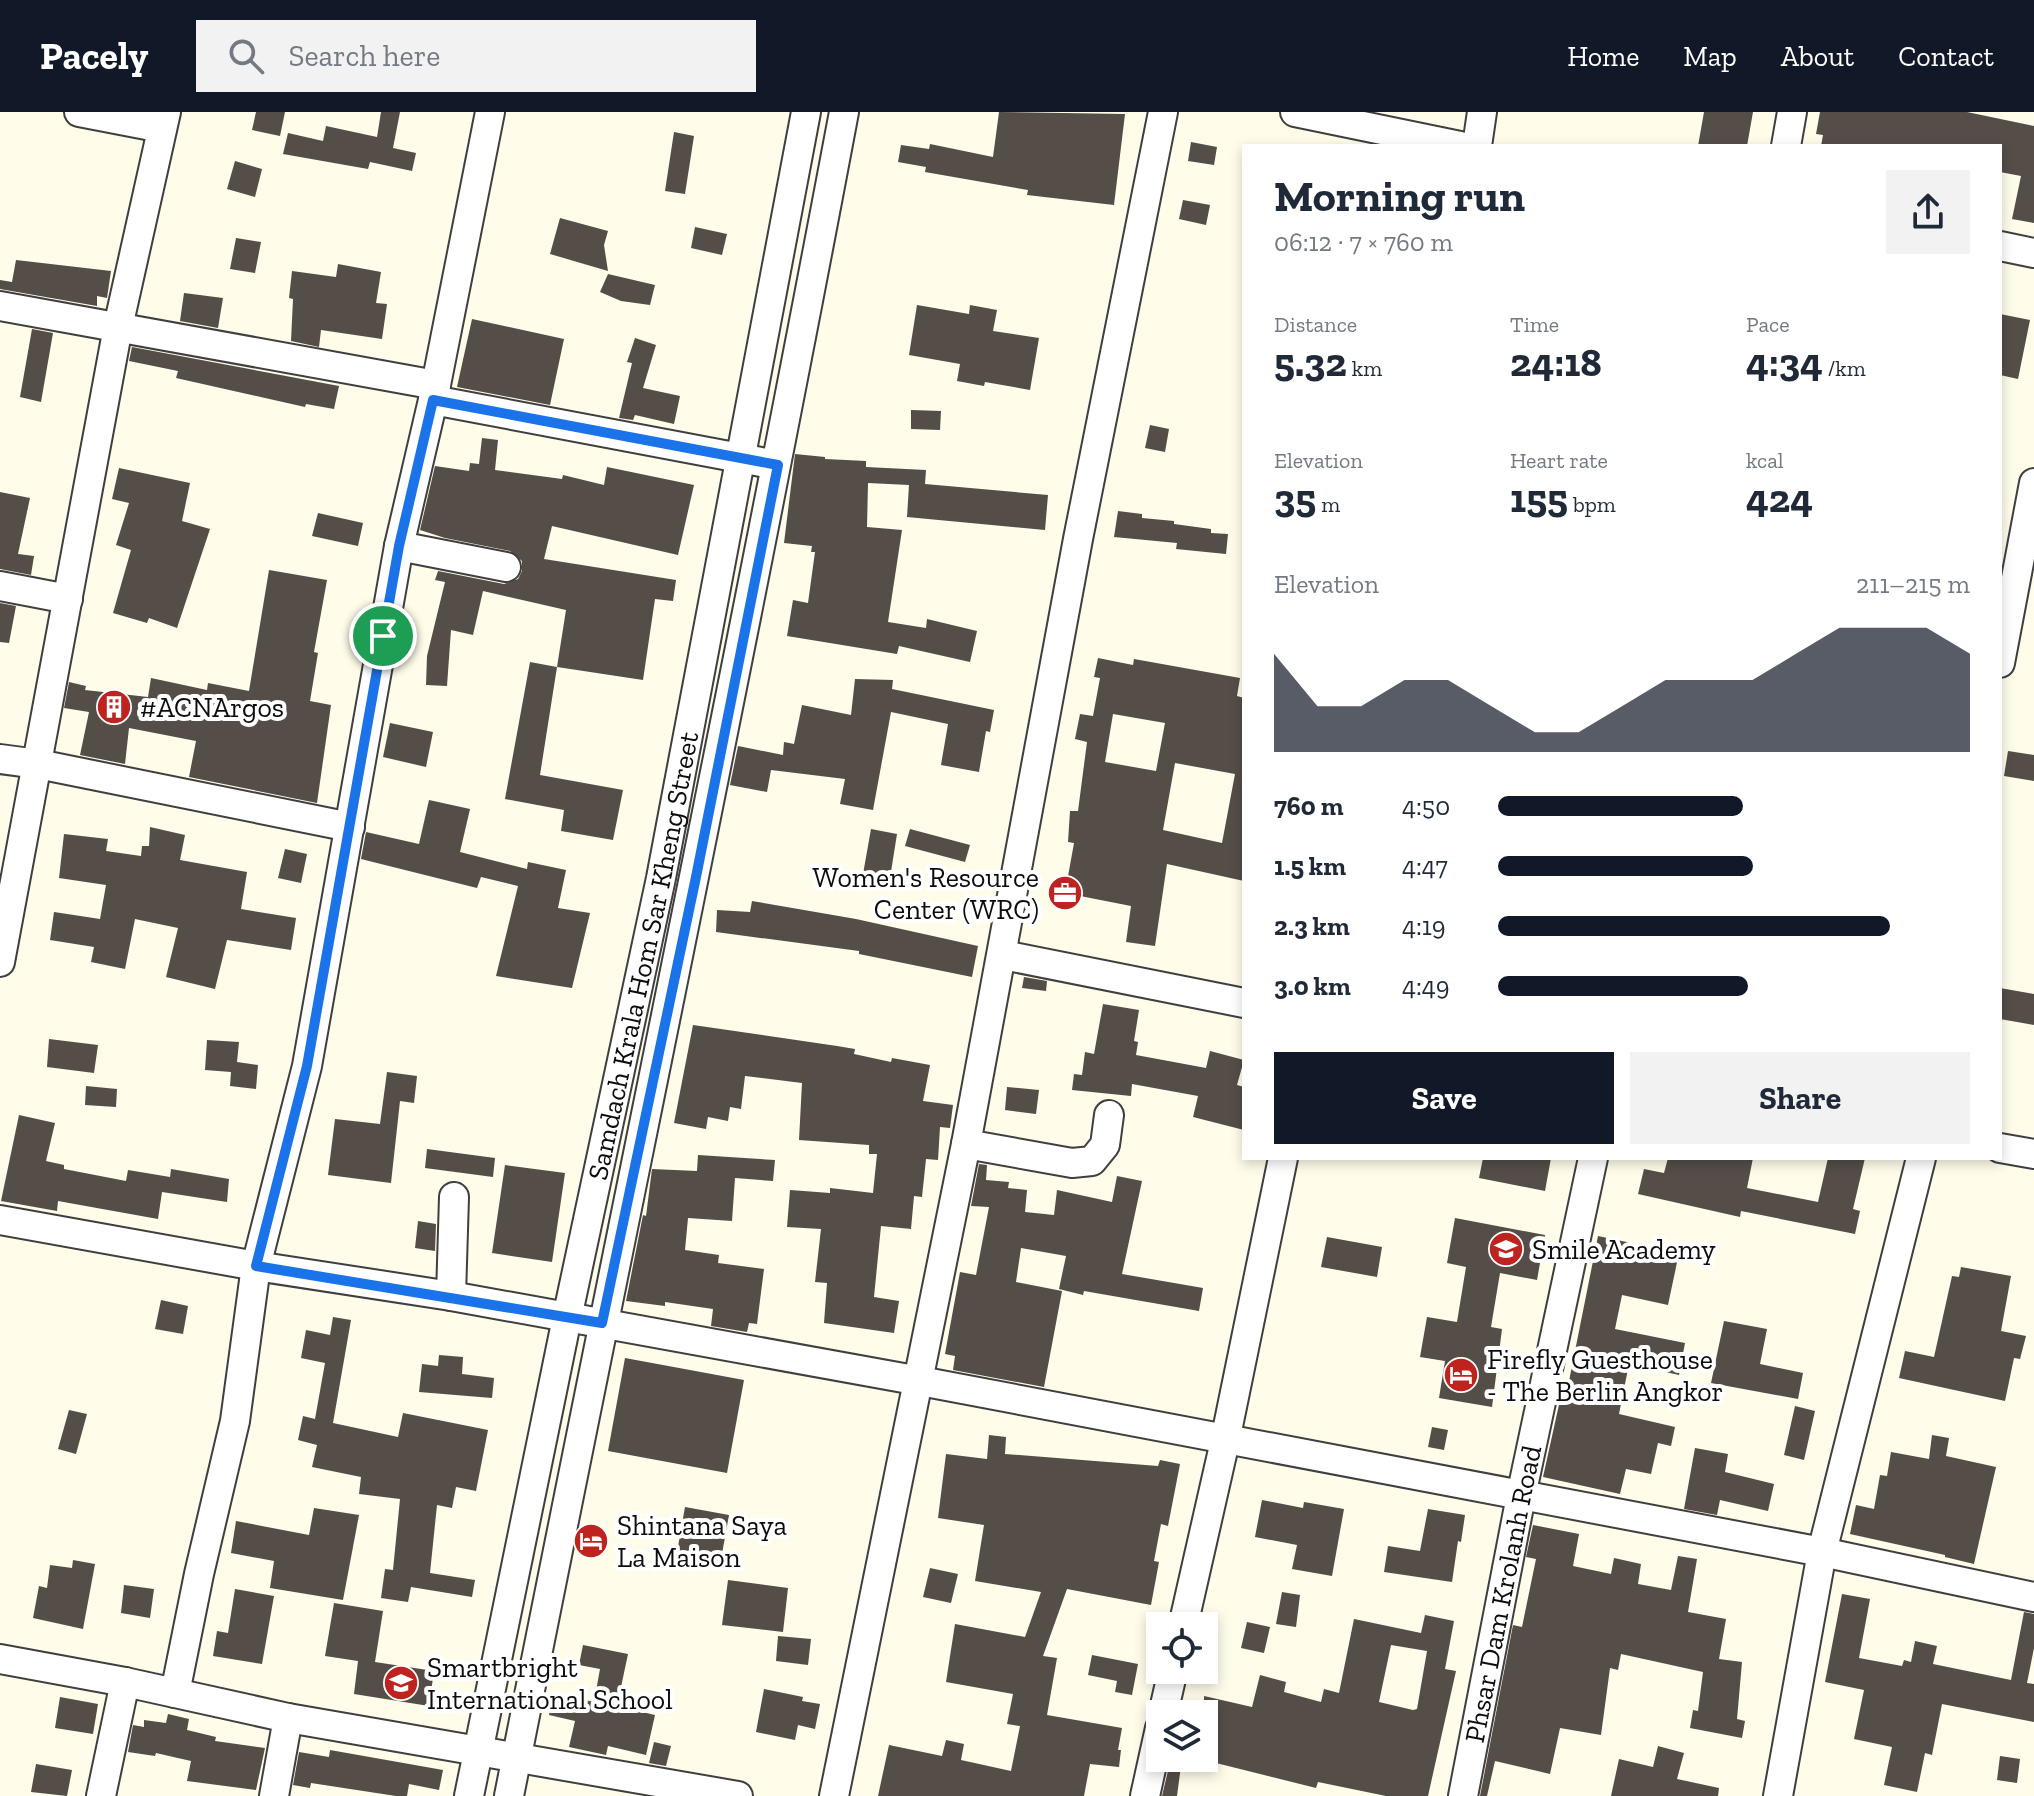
<!DOCTYPE html>
<meta charset="utf-8">
<style>
:root{--surface:#fff;--page:#f2f2f3;--text:#1f2937;--muted:#747a83;--accent:#111827}
body{margin:0;font-family:"Zilla Slab",serif;background:var(--page);color:var(--text);height:100vh;display:flex;flex-direction:column;font-size:30px;white-space:nowrap}
*{box-sizing:border-box;margin:0}
p{font-size:26px;color:var(--muted)}
.icon{flex:none;width:44px;height:44px;fill:none;stroke:currentColor;stroke-width:2;stroke-linecap:round;stroke-linejoin:round}
.map{position:relative;flex:1;overflow:hidden}
.details{position:absolute;left:1242px;top:32px;width:760px;height:1016px;display:flex;flex-direction:column;background:var(--surface);border-radius:0px;box-shadow:0 4px 12px #0003}
.details>*{flex:none}
.controls{position:absolute;left:1146px;top:1500px;display:grid;gap:16px}
.controls a{display:grid;place-items:center;width:72px;height:72px;border-radius:0px;background:var(--surface);box-shadow:0 4px 12px #0003;font-size:40px}
.pin{position:absolute;display:grid;place-items:center;width:68px;height:68px;color:#fff;margin:-34px;border:4px solid #fff;border-radius:50%;box-shadow:0 2px 8px #0007}
.round{display:grid;place-items:center;flex:none;width:84px;height:84px;border-radius:0px;background:var(--page)}
.headline{display:flex;align-items:center;justify-content:space-between;height:136px;padding:0 32px}
h1{font-size:44px;font-weight:700;line-height:60px}
.figures{display:grid;grid-template-columns:repeat(3,1fr);gap:12px;height:136px;padding:8px 32px}
.figures div{display:grid;align-content:center}
.figures b{font-size:40px;font-weight:700}
.figures small{font-size:22px;font-weight:400}
.figures p{font-size:22px}
.chart{height:224px;padding:16px 32px}
.chart p{display:flex;justify-content:space-between}
.chart svg{width:100%;height:144px;margin-top:8px;fill:var(--accent);opacity:.7}
.action{display:flex;gap:16px;margin-top:auto;padding:16px 32px}
.action a{flex:1;height:92px;border-radius:0px;background:var(--accent);color:#fff;font-size:32px;font-weight:700;line-height:92px;text-align:center}
.action a+a{background:var(--page);color:var(--text)}
ul{padding:0 32px;list-style:none;font-size:26px}
li{display:grid;grid-template-columns:128px 96px 1fr;align-items:center;height:60px}
li i{height:20px;border-radius:10px;background:var(--accent)}
header{display:flex;align-items:center;gap:48px;box-sizing:border-box;height:112px;padding:0 40px;background:var(--accent);color:#fff}
header strong{font-size:38px}
nav{display:flex;gap:44px;margin-inline-start:auto;font-size:28px}
.search{width:560px;height:72px;background:var(--page);display:flex;align-items:center;gap:20px;box-sizing:border-box;padding:0 28px;border-radius:0px;color:var(--muted);font-size:30px}
.map>svg:first-child{display:block}
.building{fill:#544d48;fill-rule:evenodd}
.lines{fill:none;stroke-linecap:round;stroke-linejoin:round}
.minor-casing{stroke:#3f3f3f;stroke-width:32}
.minor{stroke:#fff;stroke-width:28}
.route-casing{stroke:#fff;stroke-width:16}
.route{stroke:#1a73e8;stroke-width:10}
.labels{text-anchor:middle;stroke-width:8;stroke-linejoin:round;paint-order:stroke}
.poi-label{font-size:28px;fill:#0c0c0c;stroke:#fff;text-anchor:start}
.street-label{font-size:28px;fill:#0c0c0c;stroke:#fff}
</style>
<header>
<strong>Pacely</strong>
<div class="search"><svg class="icon" aria-label="search" viewBox="0 0 24 24"><circle cx="10" cy="10" r="6"/><path d="M15 15l6 6"/></svg>Search here</div>
<nav><a>Home</a><a>Map</a><a>About</a><a>Contact</a></nav>
</header>
<div class="map">
<svg width="2034" height="1684" viewBox="0 0 2034 1684">
<rect width="100%" height="100%" fill="#fffcea"/>
<path class="building" d="M256 0H285L280 24 252 18Z
M381 0H400L393 36 416 41 412 59 370 50 368 57 283 42 288 21 323 29 326 14 377 25Z
M999 0 1125 2 1114 93 1027 83 1028 78 925 60 926 55 898 50 901 33 929 37 930 32 993 45Z
M1704 0H1753L1747 34H1698Z
M1820 0H1967L2034 14V111L2012 107 2021 64 2000 60V34H1821L1823 23 1816 22Z
M674 20 694 24 685 82 665 79Z
M1191 30 1217 35 1214 53 1188 49Z
M235 49 262 57 255 85 227 77Z
M1183 88 1210 93 1206 113 1179 107Z
M560 106 608 119 604 133 608 159 550 142Z
M695 115 727 122 722 143 691 136Z
M236 126 261 130 255 161 230 157Z
M16 148 111 159 107 186 97 184V194L0 177V168L12 170Z
M338 152 381 160 376 191 387 192 382 227 321 218 319 235 291 229 293 187 289 186 292 159 336 165Z
M608 162 655 173 650 193 621 189 600 180Z
M184 181 223 186 218 216 180 209Z
M917 193 969 202 970 193 997 198 993 219 1039 226 1030 278 985 270 984 274 957 269 960 252 909 243Z
M2000 202 2030 208 2018 267 2000 263Z
M472 207 564 227 550 293 457 275Z
M32 217 53 221 41 290 20 285Z
M635 226 656 233 643 276 680 284 674 312 635 303 633 308 619 306 632 251 627 250Z
M132 235 339 274 334 297 306 292 305 295 176 266 178 259 129 249Z
M911 298 941 299 940 318 911 317Z
M1150 313 1169 317 1165 340 1145 336Z
M482 326 498 328 495 358 562 367 563 363 604 373 607 355 694 373 678 443 552 414 544 447 676 468 673 489 655 487 643 568 557 555 566 498 483 479 473 523 451 518 447 574 426 573 427 544 445 470 435 468 438 459 504 472 518 467 522 459V449L510 439 445 426 420 418 435 354 469 359 470 351 479 352Z
M795 342 825 345V347L866 349V355L926 358 925 372 1048 383 1045 418 907 405 909 373 868 371 867 415 902 418 888 510 926 516 927 507 977 519 970 550 899 534 897 542 787 524 793 488 808 491 815 440H811L812 434 784 431Z
M119 356 190 371 182 409 210 417 177 516 149 506 147 511 113 501 131 438 116 433 129 391 112 387Z
M0 380 30 386 18 442 34 444 31 463 0 457Z
M1118 399 1142 402V406L1174 409V412L1211 417V421L1228 422 1226 442 1176 437 1177 431 1114 425Z
M318 401 363 411 358 434 312 424Z
M269 458 327 468 314 540 318 541 310 589 331 593 317 691 189 665 196 629 129 616 125 652 80 643 89 600 64 596 69 570 86 574 85 578 148 585 151 566 207 578 208 571 249 579Z
M0 491 16 494 9 531 0 530Z
M1098 546 1133 553 1134 547 1240 566 1237 584 1244 586V769L1167 752 1155 834 1126 830 1131 794 1065 781 1074 731 1068 730 1070 699H1078L1087 630 1075 627 1080 602 1093 604 1100 566 1094 565ZM1113 602 1165 611 1156 659 1105 650ZM1175 651 1235 662 1222 731 1163 718Z
M530 550 557 555 540 663 623 678 613 728 561 719 564 698 505 687Z
M855 567 893 568 892 577 994 598 990 620 986 619 979 660 941 653 948 612 891 600 873 698 840 692 845 667 771 658 767 680 730 673 738 634 783 643 784 630 794 632 802 593 851 603Z
M390 611 433 620 426 655 383 645Z
M2008 639 2034 643V669L2004 664Z
M429 688 470 697 460 740 527 757 528 750 566 758 558 796 590 801 572 876 496 864 518 774 481 765 477 776 361 747 366 720 419 732Z
M150 715 185 723 180 748 247 760 241 797 296 806 291 838 227 828 215 877 166 865 178 816 135 807 125 857 91 850 94 835 50 828 54 800 100 807 106 773 59 766 64 722 108 727 106 739 141 744 142 734H149Z
M871 717 897 722 890 766 863 762Z
M910 717 970 733 965 750 905 734Z
M285 737 307 742 301 771 278 766Z
M752 789 856 807 978 834 972 865 859 842V839L716 820 717 798 750 800Z
M1024 865 1047 869 1046 879 1022 876Z
M2000 876 2034 882V913L2000 907Z
M1103 892 1139 898 1134 929 1138 930 1136 943 1206 956 1210 939 1244 948 1237 973 1244 975V1018L1193 1005 1198 984 1132 972 1131 984 1072 978 1074 962 1082 963 1085 940 1094 942Z
M693 913 837 934 855 937 854 942 891 950 892 946 930 953 923 989 953 993 950 1016 940 1015 938 1048 926 1047 922 1085 914 1084 911 1117 881 1114 874 1185 899 1189 894 1221 824 1211 827 1171 815 1170 821 1117 787 1115 790 1078 830 1081V1076L873 1081 877 1042H869V1033L799 1028 802 971 745 964 741 997 730 995 728 1009 708 1005 706 1017 674 1011Z
M49 927 98 933 94 961 47 955Z
M207 928 239 930 237 950 258 953 256 977 230 974 231 960 205 958Z
M387 960 417 964 414 991 400 989 391 1071 328 1063 335 1007 380 1012Z
M86 974 117 977 116 995 85 993Z
M1007 975 1039 978 1036 1002 1005 998Z
M19 1003 55 1011 46 1049 64 1053V1057L126 1069 128 1058 170 1065 171 1057 229 1067 227 1090 162 1080 158 1107 58 1089 57 1099 1 1089Z
M427 1037 495 1046 493 1065 425 1056Z
M698 1043 775 1048 773 1069 735 1066 732 1109 688 1106 685 1138 719 1143 718 1151 764 1157 757 1212 749 1211 747 1220 711 1214 713 1197 665 1190V1194L626 1189 643 1103 646 1104 652 1057 697 1059Z
M1483 1046H1551L1545 1079 1479 1066Z
M1668 1046H1753L1747 1076 1818 1090 1828 1046H1865L1853 1097 1860 1099 1855 1122 1741 1099 1740 1105 1638 1082 1644 1057 1664 1061Z
M979 1052 987 1053 986 1068 1009 1070 1008 1076 1027 1078 1025 1100 1054 1103 1057 1078 1112 1090 1117 1064 1142 1069 1122 1162 1203 1176 1199 1199 1084 1179 1083 1183 1059 1177 1066 1144 1021 1136 1016 1170 1062 1179 1044 1275 953 1258 955 1244 945 1242 960 1160 976 1163 989 1095 971 1094Z
M505 1053 565 1061 552 1150 492 1141Z
M1455 1106 1545 1123 1537 1168 1500 1161 1491 1215 1502 1217 1492 1295 1439 1286 1445 1249 1420 1245 1427 1205 1457 1210 1466 1155 1447 1151Z
M418 1109 436 1112 435 1139 415 1136Z
M1598 1124 1679 1141 1668 1193 1622 1183 1615 1217 1685 1231 1679 1263 1629 1252 1619 1302 1675 1315 1671 1334 1658 1331 1651 1362 1626 1357 1620 1382 1543 1365 1560 1288 1565 1289Z
M1327 1125 1382 1135 1377 1165 1321 1155Z
M1961 1155 2011 1164 2001 1219 2026 1224 2020 1247 2014 1246 2005 1289 1899 1266 1905 1239 1934 1245 1952 1164 1959 1165Z
M161 1188 188 1194 183 1222 155 1217Z
M333 1205 351 1208 333 1311 398 1325 403 1301 488 1318 476 1379 456 1375 452 1396 437 1393 430 1461 475 1468 472 1485 411 1475 408 1490 381 1486 385 1457 393 1458 400 1387 359 1382 361 1365 312 1355 317 1333 298 1328 303 1304 315 1307 325 1251 301 1246 306 1218 330 1223Z
M1724 1209 1767 1217 1760 1252 1803 1261 1798 1287 1711 1271Z
M439 1243 463 1245 462 1262 494 1266 492 1286 419 1280 422 1252 438 1254Z
M625 1246 744 1268 727 1361 608 1339Z
M1795 1294 1815 1299 1804 1348 1784 1343Z
M69 1298 87 1302 76 1342 58 1337Z
M1432 1315 1448 1318 1444 1338 1428 1335Z
M989 1323 1006 1325 1005 1342 1158 1354 1160 1348 1180 1352 1168 1414 1161 1412 1154 1449 1159 1450 1151 1493 1067 1477 1043 1544 1057 1546 1047 1603 1122 1616 1118 1638H1121L1119 1655 1090 1652 1084 1684H878L889 1633 942 1644 946 1628 964 1632 961 1648 1011 1659 1020 1614 1007 1612 1013 1582 946 1570 955 1512 1025 1525 1041 1480 975 1469 984 1413 938 1406 946 1342 987 1347Z
M1932 1323 1949 1326 1946 1344 1996 1355 1974 1452 1945 1445V1443L1850 1422 1856 1393 1874 1397 1880 1363 1887 1364 1891 1340 1929 1347Z
M1695 1336 1728 1342 1725 1360 1774 1372 1768 1399 1720 1388 1717 1403 1684 1397Z
M1262 1388 1303 1396 1304 1390 1344 1397 1332 1464 1292 1457 1297 1433 1255 1425Z
M685 1395 729 1403 720 1453 676 1446Z
M314 1396 359 1403 343 1488 270 1476 274 1449 231 1441 236 1409 309 1423Z
M1428 1397 1465 1403 1461 1430 1458 1429 1452 1470 1384 1460 1388 1434 1420 1439Z
M1533 1413 1579 1422 1573 1454 1611 1462 1614 1446 1641 1452 1638 1472 1671 1478 1678 1444 1697 1447 1688 1500 1726 1507 1719 1547 1742 1550 1737 1607 1745 1609 1742 1626 1690 1616 1693 1598 1698 1599 1703 1560 1621 1542 1618 1558 1610 1556 1601 1623 1560 1616 1550 1662 1495 1649 1487 1684H1480L1513 1513 1522 1515 1536 1447 1526 1445Z
M73 1448 95 1452 83 1517 33 1506 39 1474 47 1476 50 1453 72 1456Z
M930 1456 958 1462 951 1491 923 1485Z
M728 1468 788 1476 783 1520 722 1513Z
M124 1473 154 1477 150 1506 121 1501Z
M235 1477 274 1484 262 1552 213 1544 217 1519 228 1521Z
M1282 1480 1300 1483 1296 1515 1276 1512Z
M1842 1482 1870 1487 1859 1546 1902 1554 1904 1548 1911 1550 1915 1529 1937 1534 1933 1552 2011 1568 2024 1500 2034 1502V1536L2027 1571 2034 1572V1610L1942 1592 1932 1643 1925 1641 1917 1680 1884 1673 1892 1635 1854 1627 1864 1578 1825 1570Z
M334 1491 383 1499 375 1550 434 1559 429 1594 354 1582 358 1549 325 1544Z
M1425 1503 1454 1509 1445 1557 1456 1559 1428 1684H1386L1318 1670 1316 1676 1204 1648V1584L1252 1595 1260 1563 1286 1570 1284 1580 1321 1590 1324 1577 1339 1581 1354 1507 1421 1521ZM1391 1533 1427 1539 1417 1597 1413 1598 1379 1590Z
M1247 1510 1270 1515 1264 1541 1241 1536Z
M778 1524 811 1527 808 1553 776 1549Z
M583 1533 628 1542 617 1594 655 1603 646 1643 608 1634 606 1643 569 1635 575 1609 549 1603 553 1581 594 1590 600 1557 579 1553Z
M1092 1543 1138 1552 1132 1583 1115 1580 1117 1569 1088 1563Z
M764 1577 803 1585 802 1589 820 1592 815 1617 798 1613 795 1628 756 1620Z
M60 1585 98 1592 93 1622 55 1616Z
M168 1602 189 1607 187 1618 216 1625 215 1629 265 1636 256 1678 187 1669 191 1649 156 1641 155 1644 128 1640 133 1613 144 1615V1608L166 1611Z
M654 1630 671 1634 666 1654 649 1651Z
M1658 1634 1684 1641 1677 1667 1719 1676 1718 1684H1611L1619 1647 1653 1655Z
M330 1638 443 1658 439 1678 409 1672 407 1684H396L311 1671 310 1676 293 1673 299 1640 329 1645Z
M2000 1644 2020 1647 2017 1671 1997 1668Z
M1171 1646H1182L1177 1684H1162Z
M36 1652 72 1658 67 1684 31 1680Z"/>
<g class="lines">
<g class="minor-casing">
<g id="minor">
<path d="M79 0 162 16"/>
<path d="M1295 0 1460 34"/>
<path d="M1477 34 1482 0"/>
<path d="M1786 34 1792 0"/>
<path d="M2000 134 2034 141"/>
<path d="M0 194 436 273"/>
<path d="M433 288 761 350"/>
<path d="M399 434 506 455"/>
<path d="M0 474 68 487"/>
<path d="M2000 551 2034 371"/>
<path d="M0 647 38 652 350 715"/>
<path d="M1003 843 1244 891"/>
<path d="M0 850 118 215 166 0"/>
<path d="M966 1032 1072 1051 1092 1049 1105 1033 1109 1003"/>
<path d="M2000 1036 2034 1042"/>
<path d="M0 1108 256 1154 451 1184 920 1269 1822 1440 2034 1485"/>
<path d="M451 1184 454 1085"/>
<path d="M1183 1514 1225 1329 1283 1046"/>
<path d="M0 1547 125 1570 288 1606 738 1684"/>
<path d="M175 1581 199 1462 235 1309 256 1154 307 954 399 434 433 288 490 0"/>
<path d="M1163 1602 1173 1558"/>
<path d="M101 1684 125 1570"/>
<path d="M274 1684 288 1606"/>
<path id="s1" d="M469 1684 567 1206 661 766 806 0"/>
<path d="M509 1684C620 1122 738 563 844 0"/>
<path d="M834 1684 966 1032 1078 427 1163 0"/>
<path d="M1145 1684 1160 1616"/>
<path id="s2" d="M1463 1684 1521 1384 1593 1046"/>
<path d="M1778 1684 1822 1440 1921 1046"/>
</g>
</g>
<use href="#minor" class="minor"/>
</g>
<g class="lines">
<g class="route-casing">
<path id="route" d="M433 288 778 353 696 765 602 1211 256 1154 307 954 399 434Z"/>
</g>
<use href="#route" class="route"/>
</g>
<defs>
<g id="building-disc" transform="scale(1.8)"><circle r="9.5" fill="#bf2320" stroke="#fff"/><path d="M-4-6H4V6H1V3H-1V6H-4ZM-2.5-4.3h1.7v1.8h-1.7ZM.8-4.3h1.7v1.8H.8ZM-2.5-1h1.7V.8h-1.7ZM.8-1h1.7V.8H.8Z" fill="#fff"/></g>
<g id="office-disc" transform="scale(1.8)"><circle r="9.5" fill="#bf2320" stroke="#fff"/><path d="M-6-3h4V-5.5h4V-3h4V5H-6ZM-1-4.5V-3h2v-1.5ZM-6 0V1H6V0Z" fill="#fff"/></g>
<g id="school-disc" transform="scale(1.8)"><circle r="9.5" fill="#bf2320" stroke="#fff"/><path d="M0-5L7-2L0 1L-7-2ZM-4 1L0 2.5L4 1V4Q0 6-4 4Z" fill="#fff"/></g>
<g id="hotel-disc" transform="scale(1.8)"><circle r="9.5" fill="#bf2320" stroke="#fff"/><path d="M-6-4.5h1.5V1H6V5H4.5V3h-9V5H-6ZM-4 0a1.8 1.8 0 1 1 3.6 0ZM.5 0V-2.5h3Q6-2.5 6 0Z" fill="#fff"/></g>
</defs>
<g fill-rule="evenodd">
<use href="#building-disc" x="114" y="595"/>
<use href="#office-disc" x="1065" y="781"/>
<use href="#school-disc" x="1506" y="1137"/>
<use href="#hotel-disc" x="1461" y="1263"/>
<use href="#hotel-disc" x="591" y="1429"/>
<use href="#school-disc" x="401" y="1571"/>
</g>
<g class="labels">
<g class="poi-label">
<text x="140" y="605">#ACNArgos</text>
<text x="1039" y="775" text-anchor="end">Women's Resource<tspan x="1039" dy="32">Center (WRC)</tspan></text>
<text x="1532" y="1147">Smile Academy</text>
<text x="1487" y="1257">Firefly Guesthouse<tspan x="1487" dy="32">- The Berlin Angkor</tspan></text>
<text x="617" y="1423">Shintana Saya<tspan x="617" dy="32">La Maison</tspan></text>
<text x="427" y="1565">Smartbright<tspan x="427" dy="32">International School</tspan></text>
</g>
<g class="street-label">
<text dy="10" stroke="none"><textPath href="#s1" startOffset="858">Samdach Krala Hom Sar Kheng Street</textPath></text>
<text dy="10" stroke="none"><textPath href="#s2" startOffset="206">Phsar Dam Krolanh Road</textPath></text>
</g>
</g>
</svg>
<div class="controls">
<a><svg class="icon" aria-label="locate" viewBox="0 0 24 24"><circle cx="12" cy="12" r="6"/><path d="M12 2v4M12 18v4M2 12h4M18 12h4"/></svg></a>
<a><svg class="icon" aria-label="layers" viewBox="0 0 24 24"><path d="M12 4l9 5-9 5-9-5zM3 14l9 5 9-5"/></svg></a>
</div>
<div class="pin" style="left:383px;top:524px;background:#1e9e55"><svg class="icon" aria-label="arrive" viewBox="0 0 24 24"><path d="M6 21V4h12l-3 4 3 4H6"/></svg></div>
<section class="details">
<div class="headline"><div><h1>Morning run</h1><p>06:12 · 7 × 760 m</p></div><a class="round"><svg class="icon" aria-label="share" viewBox="0 0 24 24"><path d="M12 15V3M7 8l5-5 5 5M5 13v7h14v-7"/></svg></a></div>
<div class="figures">
<div><p>Distance</p><b>5.32<small> km</small></b></div>
<div><p>Time</p><b>24:18</b></div>
<div><p>Pace</p><b>4:34<small> /km</small></b></div>
</div>
<div class="figures">
<div><p>Elevation</p><b>35<small> m</small></b></div>
<div><p>Heart rate</p><b>155<small> bpm</small></b></div>
<div><p>kcal</p><b>424</b></div>
</div>
<div class="chart"><p><span>Elevation</span>211–215 m</p>
<svg viewBox="0 0 160 44" preserveAspectRatio="none"><path d="M0 44V14L10 30L20 30L30 22L40 22L50 30L60 38L70 38L80 30L90 22L100 22L110 22L120 14L130 6L140 6L150 6L160 14V44z"/></svg>
</div>
<ul>
<li><b>760 m</b>4:50<i style="width:52%"></i></li>
<li><b>1.5 km</b>4:47<i style="width:54%"></i></li>
<li><b>2.3 km</b>4:19<i style="width:83%"></i></li>
<li><b>3.0 km</b>4:49<i style="width:53%"></i></li>
</ul>
<div class="action"><a>Save</a><a>Share</a></div>
</section>
</div>
